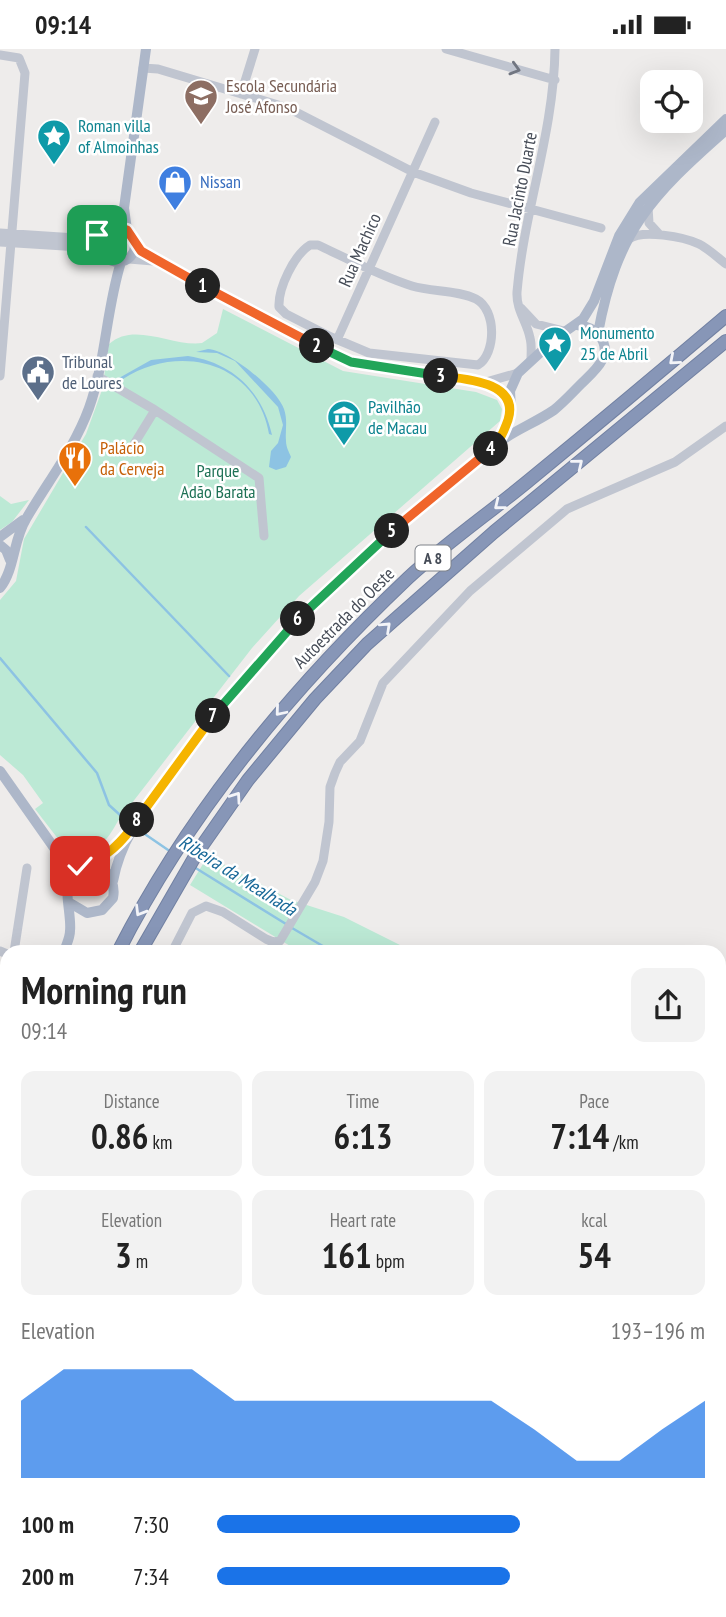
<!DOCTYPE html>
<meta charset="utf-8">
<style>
:root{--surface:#fff;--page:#f2f2f2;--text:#222;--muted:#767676;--accent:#1a73e8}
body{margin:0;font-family:"PT Sans Narrow",sans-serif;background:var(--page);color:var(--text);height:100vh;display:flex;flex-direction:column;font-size:26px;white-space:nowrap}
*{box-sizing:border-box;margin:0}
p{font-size:23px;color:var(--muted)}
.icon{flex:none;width:38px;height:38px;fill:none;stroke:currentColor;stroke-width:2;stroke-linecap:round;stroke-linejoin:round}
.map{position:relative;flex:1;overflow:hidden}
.sheet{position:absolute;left:0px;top:896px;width:726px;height:672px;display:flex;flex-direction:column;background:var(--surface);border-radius:21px 21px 0 0;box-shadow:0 7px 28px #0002}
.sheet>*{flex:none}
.buttons{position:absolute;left:640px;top:21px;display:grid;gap:14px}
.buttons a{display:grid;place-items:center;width:63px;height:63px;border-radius:14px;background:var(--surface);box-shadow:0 7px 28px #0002;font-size:35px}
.pin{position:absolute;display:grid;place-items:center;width:60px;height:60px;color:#fff;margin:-30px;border-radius:14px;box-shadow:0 4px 10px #0006}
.km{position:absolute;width:35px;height:35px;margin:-18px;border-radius:50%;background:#222;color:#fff;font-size:19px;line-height:35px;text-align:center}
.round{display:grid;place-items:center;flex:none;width:74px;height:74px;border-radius:14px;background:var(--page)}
.summary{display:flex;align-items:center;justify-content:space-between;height:119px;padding:0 21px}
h1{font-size:38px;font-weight:700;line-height:52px}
.stats{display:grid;grid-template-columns:repeat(3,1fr);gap:10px;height:119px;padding:7px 21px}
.stats div{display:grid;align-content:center;border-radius:14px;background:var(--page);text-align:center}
.stats b{font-size:35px;font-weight:700}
.stats small{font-size:19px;font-weight:400}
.stats p{font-size:19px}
.chart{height:196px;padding:14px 21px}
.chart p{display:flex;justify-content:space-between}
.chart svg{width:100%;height:126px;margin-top:7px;fill:var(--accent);opacity:.7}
ul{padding:0 21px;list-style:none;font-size:23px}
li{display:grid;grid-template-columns:112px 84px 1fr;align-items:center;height:52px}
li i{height:18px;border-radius:9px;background:var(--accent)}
.status{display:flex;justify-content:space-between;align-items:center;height:49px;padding:0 35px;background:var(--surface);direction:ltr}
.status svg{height:19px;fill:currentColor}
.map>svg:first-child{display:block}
.green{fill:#bce9d5}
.water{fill:#8dc3e3}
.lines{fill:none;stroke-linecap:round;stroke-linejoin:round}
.stream{stroke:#8dc3e3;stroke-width:2.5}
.highway-casing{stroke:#7281a2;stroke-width:14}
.minor{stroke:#c0c5d0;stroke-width:9}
.major{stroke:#adb7c9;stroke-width:10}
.highway{stroke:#8796b7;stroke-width:12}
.oneway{stroke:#717681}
.oneway2{stroke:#f3f4f8}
.split-1-casing{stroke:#fff;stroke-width:14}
.split-2-casing{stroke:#fff;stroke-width:14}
.split-3-casing{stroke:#fff;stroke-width:14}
.split-4-casing{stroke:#fff;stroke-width:14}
.split-5-casing{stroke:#fff;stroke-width:14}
.split-6-casing{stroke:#fff;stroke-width:14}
.split-7-casing{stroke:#fff;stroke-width:14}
.split-8-casing{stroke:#fff;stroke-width:14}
.split-9-casing{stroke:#fff;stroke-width:14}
.split-1{stroke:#f0652b;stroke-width:9}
.split-2{stroke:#f0652b;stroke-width:9}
.split-3{stroke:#22a559;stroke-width:9}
.split-4{stroke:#f5b400;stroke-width:9}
.split-5{stroke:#f0652b;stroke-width:9}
.split-6{stroke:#22a559;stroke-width:9}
.split-7{stroke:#22a559;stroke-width:9}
.split-8{stroke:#f5b400;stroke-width:9}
.split-9{stroke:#f5b400;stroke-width:9}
.labels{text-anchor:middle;stroke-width:5;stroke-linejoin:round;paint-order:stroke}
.shield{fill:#fff;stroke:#7e8289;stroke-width:2}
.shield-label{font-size:16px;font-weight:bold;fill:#464c57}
.education-label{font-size:18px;fill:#785e54;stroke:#fff;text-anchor:start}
.culture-label{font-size:18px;fill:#0d838f;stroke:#fff;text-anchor:start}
.shop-label{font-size:18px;fill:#366cbe;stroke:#fff;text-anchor:start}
.street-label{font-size:18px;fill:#464c57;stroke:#fff}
.service-label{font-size:18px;fill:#4e5e75;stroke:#fff;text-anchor:start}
.food-label{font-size:18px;fill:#c56008;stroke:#fff;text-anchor:start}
.park-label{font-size:18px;fill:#1e7155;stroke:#fff}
.water-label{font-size:19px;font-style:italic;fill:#186898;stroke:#fff}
</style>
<div class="status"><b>09:14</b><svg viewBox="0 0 49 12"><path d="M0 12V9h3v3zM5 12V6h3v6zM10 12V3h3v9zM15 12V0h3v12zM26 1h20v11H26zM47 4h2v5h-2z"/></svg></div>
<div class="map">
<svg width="726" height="1568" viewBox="0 0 726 1568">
<rect width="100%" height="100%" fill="#eeeceb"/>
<path class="green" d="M223 260 343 322 476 343 497 351 502 360 500 372 299 547 252 599 118 772C106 793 98 804 74 805L62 795 35 760 43 754 23 726 0 706V551L16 532 24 490 86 385 102 341 109 295C134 272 173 298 202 294L217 284Z
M0 447 11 455 29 451 12 473 0 481Z
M208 807 291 851 344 868 414 903H300L190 836Z
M719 1055 726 1058V1127L719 1124Z"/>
<path class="water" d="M208 300C229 301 277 340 284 360 288 372 285 381 286 392 286 398 289 403 291 408L286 418 276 421 269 418 271 402 278 394 283 376 278 358 235 312 217 304 196 303Z
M188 307C233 314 262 342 272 386L269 385C256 312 179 294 123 330L119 329 151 311Z"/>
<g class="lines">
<path class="stream" d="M86 478 229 627
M0 609 97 724 109 756 130 775
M136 779 171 803
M194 818 286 875
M292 879 333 903
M719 1099 726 1103
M719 1205 726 1207
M719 1293 726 1296
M719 1437 726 1435
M719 1549 726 1547
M98 1561 103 1568
M632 1568 663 1561"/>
<g class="highway-casing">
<path id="highway" d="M118 903C190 761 293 638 408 529 445 495 488 465 527 433 594 378 660 323 726 267
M140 903 197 804 248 731 315 650 367 595 494 483 726 292
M0 1231 7 1202
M0 1342 7 1295"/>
</g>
<path class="minor" d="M446 0 555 31
M0 6 19 9 25 24 0 327
M143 19 158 20 288 59 413 123 471 144 601 179
M241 45 255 0
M648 158 649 174 659 185
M0 184 76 189 107 184
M629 190C642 180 684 188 699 195 709 200 718 209 726 215
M0 193 80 198 103 205
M135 193 141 202 155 212 351 313 486 333 518 324
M310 196H318C348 210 380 227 412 237 432 243 458 241 476 250 497 261 496 305 478 316L369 304 331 288 286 265 279 258C278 239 294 206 310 196Z
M129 210 153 212
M521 259 536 275 564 282
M337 291 435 73
M531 311C531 304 532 296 530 289 527 273 516 261 517 243 524 161 554 83 555 0
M97 327 155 361 131 400
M486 333 508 350
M155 361 259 429 264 487
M0 902 7 905
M14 903 27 819
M172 903 192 864 206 857 223 863 266 890 273 893 280 892 315 833 323 812 329 773 330 738 335 724 340 713 360 692 383 634 470 542 567 460 675 413 726 377"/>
<path class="major" d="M101 196a17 17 0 1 1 34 0a17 17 0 1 1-34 0Z
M127 181 124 159 146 0
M598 284C617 182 651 147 726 81
M499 393 511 361 510 342 518 324 556 289 583 270 594 252 619 187 640 153 726 70
M0 488 23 471
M0 496 6 501 10 511
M0 539C15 520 13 491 26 470 48 432 74 400 89 359 106 311 106 261 121 213
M0 722 57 803 67 812 80 817
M88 815 126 789
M113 832C122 785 149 756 176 718 268 590 374 495 495 396 513 382 535 374 554 361 564 353 572 344 581 335 594 322 614 307 600 287 594 279 586 277 577 276
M64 903C66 896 70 889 70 882 72 865 61 835 73 823 92 802 118 825 113 849L102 861 87 864 70 854
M0 1088 7 1068"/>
<use href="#highway" class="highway"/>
</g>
<defs><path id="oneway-chevron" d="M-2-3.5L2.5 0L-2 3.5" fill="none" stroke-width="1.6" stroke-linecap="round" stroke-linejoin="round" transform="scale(1.75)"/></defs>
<use class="oneway" href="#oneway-chevron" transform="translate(515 20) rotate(16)"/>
<g class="oneway2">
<use href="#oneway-chevron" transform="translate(674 311) rotate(139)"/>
<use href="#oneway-chevron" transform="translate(578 415) rotate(-39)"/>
<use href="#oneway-chevron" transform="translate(499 456) rotate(141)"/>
<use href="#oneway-chevron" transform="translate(386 578) rotate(-43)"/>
<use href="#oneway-chevron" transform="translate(280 662) rotate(130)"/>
<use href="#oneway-chevron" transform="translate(236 748) rotate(-55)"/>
<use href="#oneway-chevron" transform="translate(140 862) rotate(121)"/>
</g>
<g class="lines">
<g class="split-1-casing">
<path id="split-1" d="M97 186 116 179 127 181 141 202 203 237"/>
</g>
<g class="split-2-casing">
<path id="split-2" d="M203 237 317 297"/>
</g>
<g class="split-3-casing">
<path id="split-3" d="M317 297 351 313 441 327"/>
</g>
<g class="split-4-casing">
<path id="split-4" d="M441 327C466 330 520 333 508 371 504 382 500 392 491 400"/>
</g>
<g class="split-5-casing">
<path id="split-5" d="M392 482 491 400"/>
</g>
<g class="split-6-casing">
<path id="split-6" d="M298 570 392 482"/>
</g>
<g class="split-7-casing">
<path id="split-7" d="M213 667 298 570"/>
</g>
<g class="split-8-casing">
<path id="split-8" d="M137 771 213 667"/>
</g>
<g class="split-9-casing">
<path id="split-9" d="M80 817C104 813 125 790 137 771"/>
</g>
<use href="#split-1" class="split-1"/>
<use href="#split-2" class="split-2"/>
<use href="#split-3" class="split-3"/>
<use href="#split-4" class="split-4"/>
<use href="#split-5" class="split-5"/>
<use href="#split-6" class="split-6"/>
<use href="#split-7" class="split-7"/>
<use href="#split-8" class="split-8"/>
<use href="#split-9" class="split-9"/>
</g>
<defs>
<g id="school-pin" transform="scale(1.75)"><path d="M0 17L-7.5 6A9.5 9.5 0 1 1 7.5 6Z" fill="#8d6e63" stroke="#fff"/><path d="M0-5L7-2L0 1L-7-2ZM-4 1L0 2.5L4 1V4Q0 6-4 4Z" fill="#fff"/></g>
<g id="sight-pin" transform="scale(1.75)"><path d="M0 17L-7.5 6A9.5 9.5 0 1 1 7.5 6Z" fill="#0f9aa8" stroke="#fff"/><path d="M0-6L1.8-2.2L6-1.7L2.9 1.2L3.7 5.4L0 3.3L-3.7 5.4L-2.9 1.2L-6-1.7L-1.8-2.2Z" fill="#fff"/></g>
<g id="shop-pin" transform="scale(1.75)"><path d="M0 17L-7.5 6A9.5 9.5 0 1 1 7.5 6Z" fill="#3f7fe0" stroke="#fff"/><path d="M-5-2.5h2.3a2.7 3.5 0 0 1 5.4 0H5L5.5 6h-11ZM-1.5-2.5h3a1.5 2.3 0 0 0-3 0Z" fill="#fff"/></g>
<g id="civic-pin" transform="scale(1.75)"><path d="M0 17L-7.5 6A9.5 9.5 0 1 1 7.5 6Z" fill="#5c6f8a" stroke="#fff"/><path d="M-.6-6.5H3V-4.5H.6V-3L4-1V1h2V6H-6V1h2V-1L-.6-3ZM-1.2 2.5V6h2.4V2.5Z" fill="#fff"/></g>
<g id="museum-pin" transform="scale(1.75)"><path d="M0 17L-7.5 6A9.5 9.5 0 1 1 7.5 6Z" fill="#0f9aa8" stroke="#fff"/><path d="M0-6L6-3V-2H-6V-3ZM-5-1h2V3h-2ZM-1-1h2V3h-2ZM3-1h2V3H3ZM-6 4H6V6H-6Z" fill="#fff"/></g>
<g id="restaurant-pin" transform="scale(1.75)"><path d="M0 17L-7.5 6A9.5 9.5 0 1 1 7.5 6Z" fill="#e8710a" stroke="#fff"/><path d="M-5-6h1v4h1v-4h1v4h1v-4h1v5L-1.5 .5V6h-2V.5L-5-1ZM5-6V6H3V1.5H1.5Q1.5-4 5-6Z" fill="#fff"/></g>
</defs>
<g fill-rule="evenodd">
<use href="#school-pin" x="201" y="47"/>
<use href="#sight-pin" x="54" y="87"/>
<use href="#shop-pin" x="175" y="133"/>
<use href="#sight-pin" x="555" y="294"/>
<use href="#civic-pin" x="38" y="323"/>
<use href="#museum-pin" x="344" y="368"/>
<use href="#restaurant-pin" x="75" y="409"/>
</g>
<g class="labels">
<rect class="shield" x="415.5" y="496.5" width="35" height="25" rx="5"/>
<g class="shield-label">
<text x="433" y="515">A 8</text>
</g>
<g class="education-label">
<text x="226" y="43">Escola Secundária<tspan x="226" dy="21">José Afonso</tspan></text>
</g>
<g class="culture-label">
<text x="78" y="83">Roman villa<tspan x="78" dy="21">of Almoinhas</tspan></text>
<text x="580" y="290">Monumento<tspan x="580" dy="21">25 de Abril</tspan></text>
<text x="368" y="364">Pavilhão<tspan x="368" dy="21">de Macau</tspan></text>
</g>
<g class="shop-label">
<text x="200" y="139">Nissan</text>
</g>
<g class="street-label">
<text transform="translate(520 140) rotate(-79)" y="6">Rua Jacinto Duarte</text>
<text transform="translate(360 201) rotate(-66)" y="6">Rua Machico</text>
<text transform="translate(344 569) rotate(-45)" y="6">Autoestrada do Oeste</text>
</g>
<g class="service-label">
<text x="62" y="319">Tribunal<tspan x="62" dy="21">de Loures</tspan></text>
</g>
<g class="food-label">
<text x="100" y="405">Palácio<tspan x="100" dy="21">da Cerveja</tspan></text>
</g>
<g class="park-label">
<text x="218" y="428">Parque<tspan x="218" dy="21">Adão Barata</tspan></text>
</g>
<g class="water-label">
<text transform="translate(238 826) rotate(32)" y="7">Ribeira da Mealhada</text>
</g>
</g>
</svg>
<div class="buttons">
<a><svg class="icon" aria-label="locate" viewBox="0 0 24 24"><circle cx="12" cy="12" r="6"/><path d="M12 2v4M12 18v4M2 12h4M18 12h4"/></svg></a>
</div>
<div class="pin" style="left:97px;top:186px;background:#1e9e55"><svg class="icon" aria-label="arrive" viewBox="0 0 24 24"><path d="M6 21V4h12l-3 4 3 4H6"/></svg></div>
<div class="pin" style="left:80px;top:817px;background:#d93025"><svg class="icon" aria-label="check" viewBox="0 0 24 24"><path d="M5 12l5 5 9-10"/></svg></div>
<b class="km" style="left:203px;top:237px">1</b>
<b class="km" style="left:317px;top:297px">2</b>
<b class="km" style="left:441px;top:327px">3</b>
<b class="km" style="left:491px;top:400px">4</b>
<b class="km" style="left:392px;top:482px">5</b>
<b class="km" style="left:298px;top:570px">6</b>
<b class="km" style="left:213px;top:667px">7</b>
<b class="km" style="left:137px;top:771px">8</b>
<section class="sheet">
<div class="summary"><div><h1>Morning run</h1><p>09:14</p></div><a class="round"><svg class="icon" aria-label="share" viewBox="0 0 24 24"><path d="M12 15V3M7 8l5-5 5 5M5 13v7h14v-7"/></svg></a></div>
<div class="stats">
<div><p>Distance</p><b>0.86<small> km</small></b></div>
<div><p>Time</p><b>6:13</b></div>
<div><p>Pace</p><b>7:14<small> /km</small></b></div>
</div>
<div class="stats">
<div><p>Elevation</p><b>3<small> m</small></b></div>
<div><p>Heart rate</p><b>161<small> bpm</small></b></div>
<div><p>kcal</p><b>54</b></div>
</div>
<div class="chart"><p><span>Elevation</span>193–196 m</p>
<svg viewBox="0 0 160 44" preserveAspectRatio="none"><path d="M0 44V17L10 6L20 6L30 6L40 6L50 17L60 17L70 17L80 17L90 17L100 17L110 17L120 27L130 38L140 38L150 27L160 17V44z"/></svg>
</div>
<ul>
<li><b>100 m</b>7:30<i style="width:62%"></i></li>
<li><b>200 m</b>7:34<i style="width:60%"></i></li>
</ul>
</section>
</div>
